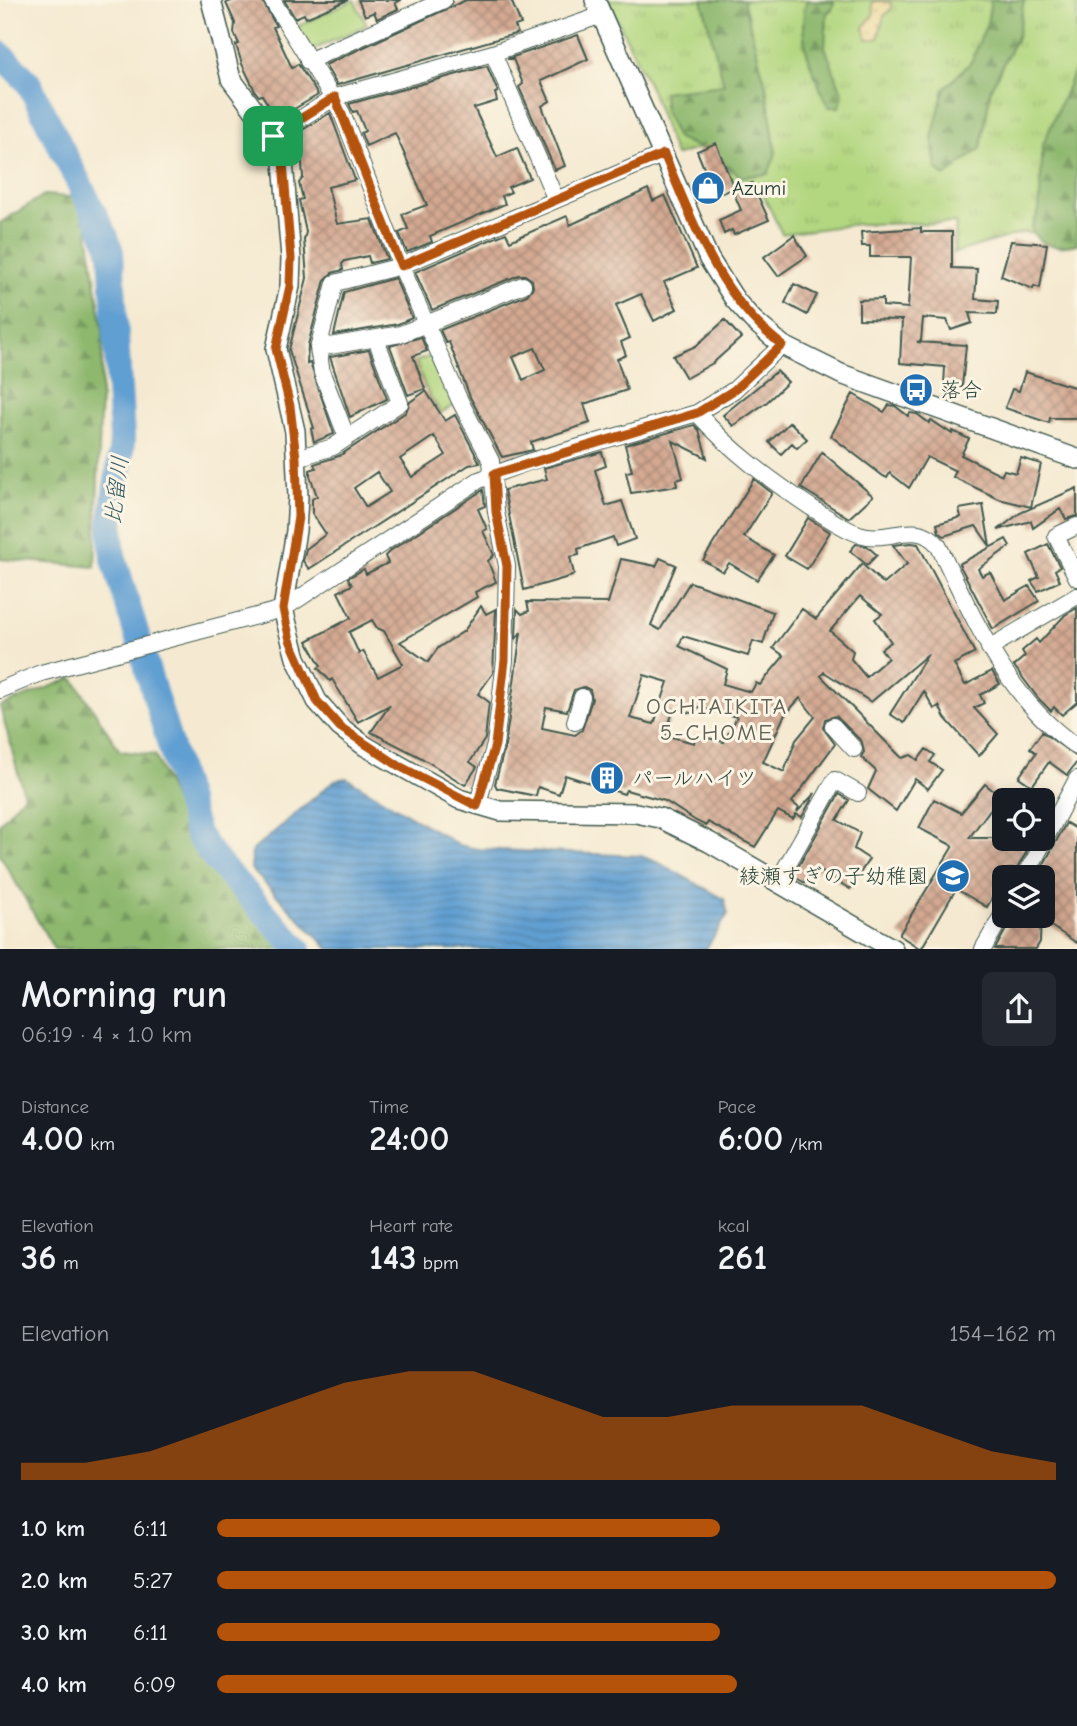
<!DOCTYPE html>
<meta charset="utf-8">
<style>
:root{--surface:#171b24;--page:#242831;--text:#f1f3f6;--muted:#9ea1a6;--accent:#b45309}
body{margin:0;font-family:"Comic Neue","Klee One",sans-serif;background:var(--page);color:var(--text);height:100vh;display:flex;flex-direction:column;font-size:26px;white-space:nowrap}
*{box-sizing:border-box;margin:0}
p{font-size:23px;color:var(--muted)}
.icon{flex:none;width:38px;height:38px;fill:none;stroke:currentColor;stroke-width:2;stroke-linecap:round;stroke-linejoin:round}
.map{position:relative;height:949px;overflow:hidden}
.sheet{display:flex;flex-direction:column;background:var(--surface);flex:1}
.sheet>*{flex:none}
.controls{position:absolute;left:992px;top:788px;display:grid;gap:14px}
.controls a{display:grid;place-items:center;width:63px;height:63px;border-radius:10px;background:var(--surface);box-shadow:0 4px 18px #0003;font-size:35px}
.pin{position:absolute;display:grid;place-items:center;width:60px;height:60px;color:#fff;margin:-30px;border-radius:14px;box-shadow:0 4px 10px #0006}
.round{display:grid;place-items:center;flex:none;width:74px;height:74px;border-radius:10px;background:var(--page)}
.head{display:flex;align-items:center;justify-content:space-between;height:119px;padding:0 21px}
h1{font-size:38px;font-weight:700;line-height:52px}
.stats{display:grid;grid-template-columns:repeat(3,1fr);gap:10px;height:119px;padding:7px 21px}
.stats div{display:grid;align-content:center}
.stats b{font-size:35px;font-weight:700}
.stats small{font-size:19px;font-weight:400}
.stats p{font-size:19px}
.chart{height:196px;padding:14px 21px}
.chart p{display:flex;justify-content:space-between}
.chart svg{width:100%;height:126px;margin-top:7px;fill:var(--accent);opacity:.7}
ul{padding:0 21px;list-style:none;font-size:23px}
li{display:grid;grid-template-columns:112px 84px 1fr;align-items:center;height:52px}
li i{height:18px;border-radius:9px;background:var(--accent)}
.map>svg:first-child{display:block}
.grass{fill:url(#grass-tufts);stroke:#698a5a;stroke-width:2}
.forest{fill:url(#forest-firs);stroke:#567a51;stroke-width:2}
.sand{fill:url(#sand-dots);stroke:#868c69;stroke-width:2}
.park{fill:#b3d780;stroke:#698a5a;stroke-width:2}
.water{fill:url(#water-rules);stroke:#406e83;stroke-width:2}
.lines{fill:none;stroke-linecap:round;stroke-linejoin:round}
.river{stroke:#619fd2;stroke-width:26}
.building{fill:url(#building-cross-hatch);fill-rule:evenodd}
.minor-casing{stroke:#3f574c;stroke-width:18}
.tertiary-casing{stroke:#3f574c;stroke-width:22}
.minor{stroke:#fff;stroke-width:16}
.tertiary{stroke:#fff;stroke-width:19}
.route-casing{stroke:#fff;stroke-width:14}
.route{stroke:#b45309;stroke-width:9}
.labels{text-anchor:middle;stroke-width:6;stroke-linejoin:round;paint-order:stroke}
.poi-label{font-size:21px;fill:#1f3d34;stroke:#fcf5e5;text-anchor:start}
.water-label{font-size:23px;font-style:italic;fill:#335a63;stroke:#fcf5e5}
.neighbourhood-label{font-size:23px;letter-spacing:2px;fill:#5e6355;stroke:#fcf5e5}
</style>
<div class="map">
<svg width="1077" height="949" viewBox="0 0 1077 949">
<defs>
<pattern id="grass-tufts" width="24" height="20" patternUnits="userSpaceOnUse" patternTransform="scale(1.75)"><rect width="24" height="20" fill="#b3d780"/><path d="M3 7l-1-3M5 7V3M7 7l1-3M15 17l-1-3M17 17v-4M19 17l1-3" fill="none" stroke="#9ab96f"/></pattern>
<pattern id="forest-firs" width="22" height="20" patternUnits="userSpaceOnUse" patternTransform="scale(1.75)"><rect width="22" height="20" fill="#8eb86e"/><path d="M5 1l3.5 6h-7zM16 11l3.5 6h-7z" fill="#73975b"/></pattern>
<pattern id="sand-dots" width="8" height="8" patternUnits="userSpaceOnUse" patternTransform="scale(1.75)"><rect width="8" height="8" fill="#eeda9e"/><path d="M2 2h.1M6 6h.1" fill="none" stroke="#ccbc89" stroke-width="1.8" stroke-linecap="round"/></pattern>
<pattern id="water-rules" width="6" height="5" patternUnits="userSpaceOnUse" patternTransform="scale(1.75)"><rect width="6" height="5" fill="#619fd2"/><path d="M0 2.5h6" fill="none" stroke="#4f83ab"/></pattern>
<pattern id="building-cross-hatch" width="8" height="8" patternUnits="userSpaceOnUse" patternTransform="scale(1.75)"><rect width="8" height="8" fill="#d4a992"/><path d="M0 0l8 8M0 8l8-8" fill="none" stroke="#ab8b78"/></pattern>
</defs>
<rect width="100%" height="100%" fill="#fcf5e5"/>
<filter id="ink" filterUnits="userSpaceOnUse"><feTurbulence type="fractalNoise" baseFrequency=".0143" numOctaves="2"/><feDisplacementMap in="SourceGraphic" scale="14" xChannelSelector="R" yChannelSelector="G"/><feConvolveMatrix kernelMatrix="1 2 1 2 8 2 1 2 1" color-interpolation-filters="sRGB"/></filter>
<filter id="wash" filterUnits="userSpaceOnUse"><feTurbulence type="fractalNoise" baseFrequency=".00686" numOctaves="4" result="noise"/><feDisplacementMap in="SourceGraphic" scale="28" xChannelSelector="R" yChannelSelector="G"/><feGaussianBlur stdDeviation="1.57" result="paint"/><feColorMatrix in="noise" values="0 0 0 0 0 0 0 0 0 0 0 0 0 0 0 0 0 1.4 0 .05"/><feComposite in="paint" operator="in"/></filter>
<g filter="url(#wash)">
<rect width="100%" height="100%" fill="#f5ead1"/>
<path class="grass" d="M608 0H1077V243L1024 232 954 253 956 223 857 224 782 234 762 192 741 200 717 142 675 156 651 90Z"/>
<path class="forest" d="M702 0H743L766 86 776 153 768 174 741 177 715 155 677 138 664 111 663 92 724 85Z
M807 0 834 2 832 10 827 12 825 47 843 96 839 107H829C813 74 795 36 807 0Z
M991 0H1024L1018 35 991 88 981 148 945 176 936 169 932 138 944 89 971 62 987 23Z
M1077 64V244C1056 249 1041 248 1031 228L1039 211 1043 145Z
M44 195 83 198 103 332 95 567 0 559V223Z
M73 678 120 751 155 755 198 857 288 949H54L0 855V823L24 795 0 706Z"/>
<path class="sand" d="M875 1H889L892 8 884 16 878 39H867L864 27 874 13 872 4Z"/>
<path class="park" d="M354 0 367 25 313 50 306 48 294 28Z
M434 355 457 403 441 413 427 391 416 361Z"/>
<path class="water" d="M347 778 459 845 478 849 641 856 659 863 724 899 728 914 706 949H329L251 869 252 851 335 780Z"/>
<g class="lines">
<path class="river" d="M0 54 28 82 106 237 111 252 122 437C121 480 106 514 113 556L197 834 215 859 298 949"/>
</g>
<g id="blocks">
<path class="building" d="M234 0H262L276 26 273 27 292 68 298 64 318 95 277 119 262 95 259 96 255 91 242 64 236 45 239 44 234 33 235 23 226 3Z
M284 0H348L306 18 304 14 295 18Z
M358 0H401L395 3 398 9 377 19 374 12 365 16Z
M466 0H511L521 24 515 26 518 33 337 85 325 65Z
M578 35 588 59 541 81 550 101 542 106 565 166 555 170 519 87 523 84 513 59H507Z
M487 66 498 92 495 93 497 101 474 108 497 157 517 148 530 178 508 187 511 192 502 196 505 204 430 236 432 242 407 252 399 233 408 229 402 214 427 205 395 133 366 146 361 133 365 131 357 111 353 112 349 104Z
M330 113 355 180 328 187 337 224 372 219 387 259 370 263 368 256 345 261 342 264 343 270 332 273 325 280 308 345 307 364 310 363 334 434 314 442 311 429 314 428 289 350 307 278 304 240 306 232 299 200 303 199 299 183 303 178 302 163 293 136Z
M716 143 734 188 722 193 718 183H710L697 151Z
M752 183 769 220 734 235 732 230 724 234 719 220 741 210 733 191Z
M648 189 653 201 665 195 697 268 664 282 677 309 654 321 641 294 616 305 630 338 621 342 626 355 617 359 627 390 584 404 590 423 534 441 531 442 533 450 502 457 470 397 449 342 446 343 440 330 527 295 533 287 532 280 525 275H519L432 310 415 272 506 233 510 241 567 216 570 225ZM535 348 545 370 523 380 513 357Z
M921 228V232H952V268L977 269 975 299 998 301 997 314 969 313 972 323 951 330 947 320 923 318 921 341 917 342 966 345 962 387 944 386 945 367 900 363 902 320 859 319V300L883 299V306L908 308 911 257H870V246H862L861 232Z
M794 235 807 256 778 276 764 257Z
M1011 241 1047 244 1040 288 1034 286 1033 289 1001 276Z
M395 278 412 318 398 324 334 335 344 292Z
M794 284 817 295 807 315 785 303Z
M725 320 741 338 713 363 686 378 673 356 696 346Z
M421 337 427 351 413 356 425 389 408 395 390 346Z
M369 350 387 399 350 417 330 357Z
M777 371 788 382 767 402 733 426 723 415Z
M1025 372 1077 388V418H1050L1049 423 1005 408 1012 389 1019 391Z
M426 391 445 421 455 415 480 463 469 465 309 569 303 561 306 549 326 534 312 513V499L317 496 310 476V470L316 468 314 464 339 456 406 412 410 402ZM434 436 446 455 412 477 400 459ZM377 472 390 492 366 507 354 488Z
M853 394 884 412 889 405 895 406 908 416 910 413 917 414 929 423 931 420 952 434 953 431 969 439 961 455 1002 475 1004 470 1016 473 1021 458 1041 464 1031 507 999 499 953 477 956 471 927 457 909 488 890 473 887 478 883 476 831 436Z
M790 422 807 439 797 448 792 443 781 454 769 442Z
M694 425 699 430 707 458 673 441 683 478 676 480 677 486 631 493 626 472 632 471 625 445Z
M602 452 606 466 595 470 606 506 622 501 635 539 616 546 613 537 578 549 579 555 570 557 574 574 572 576 524 590 504 490 547 479 544 468Z
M822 452 873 496 849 518 801 488Z
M754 479 772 493 744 537 774 555 757 580 729 563 723 572 703 560Z
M1077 488V516L1066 519 1060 509 1033 528 1031 521 998 530 1020 513Z
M483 490 485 506 478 509 487 529 483 531 494 555 488 561 496 582 475 592 477 597 400 642 428 662 438 648 464 631 481 606 486 614 496 609 493 673 478 694 489 702 485 739 470 762 477 767 465 785 420 757 371 732 390 705 358 722 332 679 330 681 318 668 321 666 307 641 351 618 338 592 352 585 348 578 364 569 366 574 388 563 385 556 390 551ZM372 620 377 628 384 631 403 664 378 677 363 651 359 654 349 632Z
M983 505 990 546 976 526 944 536 939 532 937 524 961 517 959 509Z
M808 518 830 532 807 569 785 556Z
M1006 539 1010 546 978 569 982 576 990 572 1005 600 1029 586 1039 601 993 629 959 564Z
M911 543 918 544 975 653 954 664 965 685 992 671 1000 684 980 695 984 703 974 708 998 734 979 756 945 718 939 706 934 709 924 691 904 723 890 714 928 654 871 702 824 672 821 676 902 758 911 755 918 760 926 749 935 755 930 762 942 770 928 789 915 779 896 811 868 789 876 771 861 757 864 752 862 742 836 716 825 719 823 728 835 744 792 802 799 808 797 812 815 793 802 817 796 814 793 819 778 811 755 847 708 822 706 826 696 821 665 801 626 790 624 794 565 775 559 794 538 787 536 796 497 788 495 784 505 746 521 632 516 639 517 609 522 614 529 611 527 602 608 603 621 559 656 566 660 558 676 565 651 625 660 630 690 582 773 612 763 644 753 641 748 656 683 636 679 646 727 669 723 684 751 692 756 683 760 685 784 656 773 648 802 609 816 619 862 564 884 584 907 564 893 545ZM860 596 882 614 875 619 891 642 881 649 888 658 866 677 851 659 853 651 830 631ZM644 675 668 682 654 724 630 718ZM584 687 590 690 592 699 582 730 575 735 542 728 546 707 567 711 574 690ZM800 698 815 717 796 740 784 772 763 762 784 716ZM698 707 737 717 724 742 696 735 694 743 665 735 674 709 696 714Z
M856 544 867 546 877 555 867 565 850 551Z
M1048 544 1060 567 1055 570 1060 581 1038 591 1031 581 1039 577 1028 554Z
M1077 608V702L1062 715 1054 707 1051 711 1038 698 1014 666 1025 656 1022 651 1036 639 1039 643 1065 615Z
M1042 732 1077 757V762L1067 775 1049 762 1032 786 1019 777 1036 753 1030 748Z
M985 784 1000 796 969 838H1001L1004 834V838H1027L1021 848 1027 851 1017 869H1008L987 907 956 889 921 949 899 935 953 846 919 828 934 799 961 813Z
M839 794 849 800 837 820 860 833 854 849 869 859 850 889 817 869 805 883 793 876Z
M1066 823 1077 829V943L1043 921V877H1037Z
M1014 915H1041L1040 942 1036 949H995Z"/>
</g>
</g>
<g filter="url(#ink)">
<use href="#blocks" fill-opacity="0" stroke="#3f574c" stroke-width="2"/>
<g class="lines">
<g class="minor-casing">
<path id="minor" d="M272 0 342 113 401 266 459 399 491 461 496 512 507 566 505 660 495 745 477 806
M493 53 556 200
M308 61 444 0
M273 136 335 97 493 53 602 15
M318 348 401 334 523 285
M697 413C732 452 769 479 812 508 827 517 843 529 859 534 888 544 916 518 938 545 975 620 1006 698 1077 747
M347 438 322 373 318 348 335 283 401 266 664 154
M297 458 333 447 400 403 376 339
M1077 526 1056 536 1077 578
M989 648 1077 596
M0 690 41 673 283 609 479 480 528 462 697 413 734 390 782 345
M575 722 582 697
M833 726 854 749
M1025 877 1077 779
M777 883 835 780 858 793
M983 949 1004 912"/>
</g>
<g class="tertiary-casing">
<path id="tertiary" d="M211 0 231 79 273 136 283 162 291 258 290 286 276 349 295 431 298 497 296 531 283 609 296 658 317 701 340 727 365 746 459 799 500 811 636 813 660 818 709 842 893 949
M595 0 709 259 735 300 753 320 782 345 841 374 1077 459"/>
</g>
<use href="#minor" class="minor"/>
<use href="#tertiary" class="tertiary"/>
</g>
</g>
<g class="lines" filter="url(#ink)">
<g class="route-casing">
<path id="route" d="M335 97 401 266 664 154C694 224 719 297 782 345L734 390 697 413 494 474 496 512 507 566 505 660 495 745 477 806 399 766 340 727 317 701 290 640 283 609 298 517 296 458 290 406 276 349 290 286 291 258 283 162 273 136Z"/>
</g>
<use href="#route" class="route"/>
</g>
<defs>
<g id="shop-disc" transform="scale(1.75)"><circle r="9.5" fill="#1f6fb2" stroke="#fcf5e5"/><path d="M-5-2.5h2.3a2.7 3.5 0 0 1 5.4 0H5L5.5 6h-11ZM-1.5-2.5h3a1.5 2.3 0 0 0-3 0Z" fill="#fff"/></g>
<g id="bus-disc" transform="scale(1.75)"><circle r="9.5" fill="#1f6fb2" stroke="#fcf5e5"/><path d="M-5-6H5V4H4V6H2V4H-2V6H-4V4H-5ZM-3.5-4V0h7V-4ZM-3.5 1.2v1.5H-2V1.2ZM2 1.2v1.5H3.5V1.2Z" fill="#fff"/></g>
<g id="building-disc" transform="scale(1.75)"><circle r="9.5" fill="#1f6fb2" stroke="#fcf5e5"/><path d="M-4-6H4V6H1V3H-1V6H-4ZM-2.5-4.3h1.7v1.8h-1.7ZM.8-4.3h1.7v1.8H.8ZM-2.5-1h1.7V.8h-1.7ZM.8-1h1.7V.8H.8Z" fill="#fff"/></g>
<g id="school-disc" transform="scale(1.75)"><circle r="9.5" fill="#1f6fb2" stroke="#fcf5e5"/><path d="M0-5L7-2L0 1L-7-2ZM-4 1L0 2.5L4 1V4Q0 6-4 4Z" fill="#fff"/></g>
</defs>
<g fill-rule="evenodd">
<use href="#shop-disc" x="708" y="188"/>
<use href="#bus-disc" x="916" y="390"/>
<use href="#building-disc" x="607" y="778"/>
<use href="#school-disc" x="953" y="876"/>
</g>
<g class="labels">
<g class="poi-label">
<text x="732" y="195">Azumi</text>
<text x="940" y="397">落合</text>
<text x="632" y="785">パールハイツ</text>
<text x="928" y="883" text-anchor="end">綾瀬すぎの子幼稚園</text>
</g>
<g class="water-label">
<text transform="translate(116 490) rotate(-83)" y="8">比留川</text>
</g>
<g class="neighbourhood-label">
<text x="717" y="714">OCHIAIKITA<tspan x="717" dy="26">5-CHOME</tspan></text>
</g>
</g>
</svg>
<div class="controls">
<a><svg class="icon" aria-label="locate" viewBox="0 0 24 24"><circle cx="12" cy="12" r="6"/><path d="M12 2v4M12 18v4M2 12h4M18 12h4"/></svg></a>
<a><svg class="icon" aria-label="layers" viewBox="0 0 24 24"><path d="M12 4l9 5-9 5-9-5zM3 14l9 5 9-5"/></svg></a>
</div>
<div class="pin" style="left:273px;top:136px;background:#1e9e55"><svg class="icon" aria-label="arrive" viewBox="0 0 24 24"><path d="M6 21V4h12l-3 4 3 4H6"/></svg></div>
</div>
<section class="sheet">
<div class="head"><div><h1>Morning run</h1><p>06:19 · 4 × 1.0 km</p></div><a class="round"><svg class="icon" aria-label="share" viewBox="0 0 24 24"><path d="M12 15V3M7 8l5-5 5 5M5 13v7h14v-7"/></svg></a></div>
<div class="stats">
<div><p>Distance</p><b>4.00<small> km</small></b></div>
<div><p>Time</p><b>24:00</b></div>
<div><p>Pace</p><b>6:00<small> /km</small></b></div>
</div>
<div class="stats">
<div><p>Elevation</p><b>36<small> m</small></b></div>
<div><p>Heart rate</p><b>143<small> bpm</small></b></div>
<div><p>kcal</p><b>261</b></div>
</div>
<div class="chart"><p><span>Elevation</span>154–162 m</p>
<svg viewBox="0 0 160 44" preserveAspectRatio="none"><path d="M0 44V38L10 38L20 34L30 26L40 18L50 10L60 6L70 6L80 14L90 22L100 22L110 18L120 18L130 18L140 26L150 34L160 38V44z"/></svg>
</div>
<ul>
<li><b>1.0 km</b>6:11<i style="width:60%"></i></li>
<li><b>2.0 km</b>5:27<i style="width:100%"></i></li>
<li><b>3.0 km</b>6:11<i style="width:60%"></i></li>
<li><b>4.0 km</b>6:09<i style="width:62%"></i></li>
</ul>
</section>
